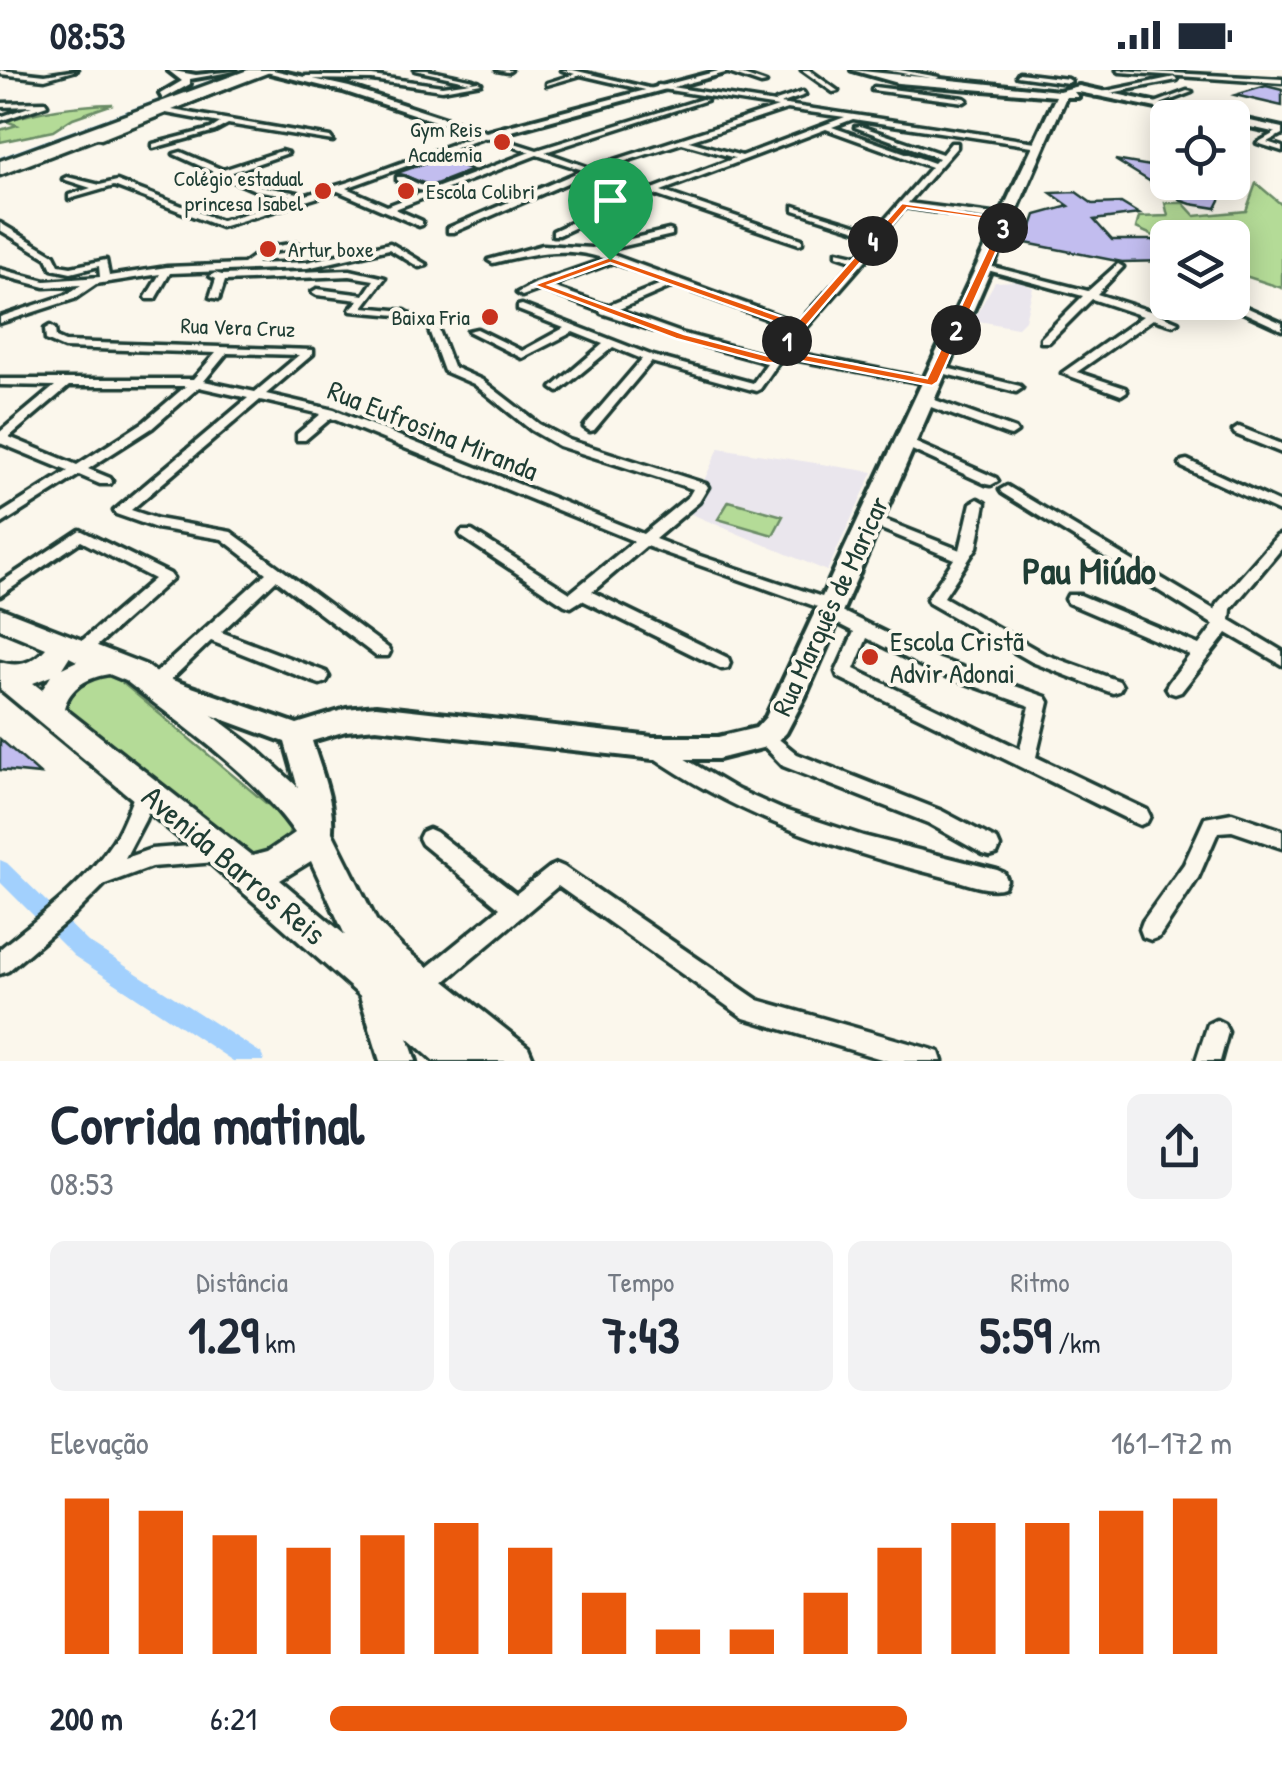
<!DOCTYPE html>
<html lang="pt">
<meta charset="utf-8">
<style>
:root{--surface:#fff;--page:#f2f2f3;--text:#1f2937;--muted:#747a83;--accent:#ea580c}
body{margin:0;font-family:"Patrick Hand",sans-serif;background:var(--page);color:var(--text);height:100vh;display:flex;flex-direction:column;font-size:38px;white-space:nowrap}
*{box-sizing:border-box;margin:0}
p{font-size:32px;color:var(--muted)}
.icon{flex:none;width:55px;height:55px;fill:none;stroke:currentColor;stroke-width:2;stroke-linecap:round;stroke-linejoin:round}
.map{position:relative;height:991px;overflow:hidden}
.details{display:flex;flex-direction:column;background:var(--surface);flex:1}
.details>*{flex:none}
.fabs{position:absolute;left:1150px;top:30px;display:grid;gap:20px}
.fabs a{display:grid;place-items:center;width:100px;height:100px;border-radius:15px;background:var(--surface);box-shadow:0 5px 25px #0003;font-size:50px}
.pin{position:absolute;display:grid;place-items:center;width:85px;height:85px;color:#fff;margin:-102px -42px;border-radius:50% 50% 50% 0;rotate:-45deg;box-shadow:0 0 10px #0007}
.pin .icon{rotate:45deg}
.km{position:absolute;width:50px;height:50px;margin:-25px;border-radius:50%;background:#222;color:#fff;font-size:28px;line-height:50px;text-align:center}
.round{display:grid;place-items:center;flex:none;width:105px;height:105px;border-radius:15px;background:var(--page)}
.headline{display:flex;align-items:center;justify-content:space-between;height:170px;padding:0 50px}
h1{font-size:55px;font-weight:700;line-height:75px}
.metrics{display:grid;grid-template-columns:repeat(3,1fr);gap:15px;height:170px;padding:10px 50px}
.metrics div{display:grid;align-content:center;border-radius:15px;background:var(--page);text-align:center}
.metrics b{font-size:50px;font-weight:700}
.metrics small{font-size:28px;font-weight:400}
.metrics p{font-size:28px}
.chart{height:280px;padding:20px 50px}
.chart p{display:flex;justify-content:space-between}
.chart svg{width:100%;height:180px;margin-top:10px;stroke:var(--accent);stroke-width:6}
ul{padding:0 50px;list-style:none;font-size:32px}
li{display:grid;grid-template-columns:160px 120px 1fr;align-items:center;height:75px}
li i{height:25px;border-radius:12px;background:var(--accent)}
.status{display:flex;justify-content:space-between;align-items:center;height:70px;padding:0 50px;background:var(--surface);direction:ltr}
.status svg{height:28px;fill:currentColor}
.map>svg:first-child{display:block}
.built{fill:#eae6ed}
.green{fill:#b4db97;stroke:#6a8c66;stroke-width:2.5}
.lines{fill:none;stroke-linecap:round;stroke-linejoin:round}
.canal{fill:#a2d0fd;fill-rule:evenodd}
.building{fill:#c2bdef;stroke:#1f3d34;stroke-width:2.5}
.street-casing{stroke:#1f3d34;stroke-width:7}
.secondary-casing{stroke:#1f3d34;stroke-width:8}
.primary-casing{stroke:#1f3d34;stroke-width:7}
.highway-casing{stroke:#1f3d34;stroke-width:7}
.street{fill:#fbf7ec;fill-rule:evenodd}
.secondary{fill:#fbf7ec;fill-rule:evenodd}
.primary{fill:#fbf7ec;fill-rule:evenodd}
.highway{fill:#fbf7ec;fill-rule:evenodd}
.route{fill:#ea580c;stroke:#fff;stroke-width:2.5;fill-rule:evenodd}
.poi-dot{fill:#c8321e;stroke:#fbf7ec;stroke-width:4}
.labels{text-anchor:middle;stroke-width:8;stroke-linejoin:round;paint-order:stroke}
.far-poi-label{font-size:22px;fill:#1f3d34;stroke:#fbf7ec;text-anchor:end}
.far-street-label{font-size:22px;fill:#1f3d34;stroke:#fbf7ec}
.street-label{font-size:28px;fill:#1f3d34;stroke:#fbf7ec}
.poi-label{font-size:28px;fill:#1f3d34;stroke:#fbf7ec;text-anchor:start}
.near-street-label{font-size:32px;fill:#1f3d34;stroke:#fbf7ec}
.district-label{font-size:38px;font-weight:bold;fill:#1f3d34;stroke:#fbf7ec}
</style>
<div class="status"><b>08:53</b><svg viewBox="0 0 49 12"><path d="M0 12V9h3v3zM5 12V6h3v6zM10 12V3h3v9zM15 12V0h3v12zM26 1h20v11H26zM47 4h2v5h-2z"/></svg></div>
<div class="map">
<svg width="1282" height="991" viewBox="0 0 1282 991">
<rect width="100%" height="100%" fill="#fbf7ec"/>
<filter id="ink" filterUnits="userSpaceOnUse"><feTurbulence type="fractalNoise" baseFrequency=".01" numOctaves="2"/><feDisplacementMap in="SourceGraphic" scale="20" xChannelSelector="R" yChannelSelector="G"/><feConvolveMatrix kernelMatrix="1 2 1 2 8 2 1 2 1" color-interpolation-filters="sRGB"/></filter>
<g filter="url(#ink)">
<path class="built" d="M1019 211 1033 218 1025 250 1017 258 973 250 995 212Z
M719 378 873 402 827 501 689 443Z"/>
<path class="green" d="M113 34 73 48 53 61 0 72V60L17 55 6 51C41 40 76 35 113 34Z
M1256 113 1282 135V218L1233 202 1232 168H1168L1167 172 1136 158 1139 147 1168 146 1165 133H1183L1195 146 1246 141Z
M729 431 783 446 773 465 718 449Z
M99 602 112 604 291 754C288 777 275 782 255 790L63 639 59 625Z"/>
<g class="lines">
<path class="canal" d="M238 0H246L0 91V87Z
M0 790 7 793 88 872 261 983 264 991H233L74 886 0 812Z"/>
</g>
<path class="building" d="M1266 16 1282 20V36L1235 25Z
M451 84 478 93 465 98 472 100 431 116 397 103Z
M1115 90 1168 99V112H1224L1221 120H1225L1216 138 1191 134 1179 130 1181 124 1169 123Z
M1076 122 1093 134 1121 133 1139 144 1094 150 1112 170H1153L1168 184V191L1122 192 1026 173 1036 145 1069 136 1051 123Z
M0 669 40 704 0 700Z"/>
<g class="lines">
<g class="street-casing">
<path id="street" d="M0 0 45 5 77 0 45 9 0 4Z
M263 0 269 1 172 40 330 67 333 71 228 54 215 61 153 78V74L211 59 220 53 166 43 101 69 94 67Z
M415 0H427L473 10 470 12Z
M497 0H511L508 2Z
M562 0H573L657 20 654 22 581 5 547 15V13L575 4Z
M720 0H729L766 13 761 14Z
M802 0H809L838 21 833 22Z
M885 0H900L939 7 936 9Z
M1117 0 1282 9V13L1120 2Z
M1019 3 1068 9 1071 11 1068 13 1017 6Z
M306 6H372L442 16 478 11 481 13 442 20 372 10 304 9Z
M1175 7 1177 10 1095 26 1092 24Z
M658 15 775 33 776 31 803 22 805 25 780 34 1042 73 1039 77 853 49 832 57 934 93 939 88 855 57 860 56 942 84 951 73H957V77L908 133 1007 146 1011 149 1007 152 905 137 881 165 870 185 786 281 931 310 937 313 935 315 782 287 760 319 756 321 651 292 594 360 590 361 584 357 586 354 642 289 613 277 558 322 552 318 554 316 603 274 573 262 522 288 468 261 477 259 522 281 564 258 518 240V236L522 235 653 286 753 313 767 293 676 268 601 243 600 241 541 219 522 226 517 223 536 213 605 189C567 175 530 184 493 193L488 190 543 175 592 178 669 160 672 161V165L602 181 798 253 855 191 837 185V181L859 186 872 165 794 140V136L875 161 931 97 826 59 661 121 802 169V173L799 174 649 123 559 165H553V161L641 120 590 103 454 162H448V158L583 100 537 85 395 139 422 151V155L419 156 338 121 221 157 114 116 69 129V125L91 118 63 109 67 107 100 115 117 111 221 151 349 112 483 63 537 80 702 29 707 30 545 82 590 98 778 37 656 18ZM787 39 845 47 742 86 689 71ZM486 67 530 82 431 120 403 107H397V111L424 122 387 136 346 118ZM682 73 735 88 653 119 598 100ZM613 192 666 212 607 236 550 216ZM675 215 793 258 773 281 771 287 684 264 617 240Z
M874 17 964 28 967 30 964 32 872 20Z
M1187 21 1192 22 1155 36 1150 35Z
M45 32 47 35 0 51V47L32 36 0 37V33Z
M1282 59V64L1267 72 1282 77V81L1257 73Z
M281 81 288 83 230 103 260 116 298 123V127L255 120 222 106H216V103L174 84 181 82 223 100Z
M0 153 54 185 59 195 71 197 106 190 109 206 167 197 243 194 265 178 296 173 299 174V178L271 182 256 194 307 192 390 173 427 195 419 197 389 179 307 198 170 203 155 229H147L146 227 160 204 96 214 74 229 0 253V247L66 225 81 215 45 217 0 205V199L45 211 100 207 99 196 71 203 52 199 47 188 0 160Z
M1118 194 1123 197 1121 199 1097 224 1150 241 1168 230V232H1175L1159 244 1178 252 1173 255 1153 249 1077 302 1125 318 1127 321 1121 325 1062 303 1143 246 1092 229 1049 272H1041V268L1083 226 980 198 985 195 1088 221Z
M350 200 385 208 363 237 405 241 410 244 409 246 351 241 350 239 359 230 317 225 312 222 317 219 364 225 374 210 350 206 225 211 219 229 210 227 216 209 210 206 215 203 222 205Z
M1232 231 1282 253V260L1221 232Z
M50 256 55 259 56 268 65 272 313 280V284L266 324 334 340 643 464 689 426 693 419 559 376 531 360 474 314 444 301 429 260 438 258 453 297 482 310 539 354 569 370 706 414 708 417 699 432 655 469 697 485 837 532 839 536 837 539 939 589 1046 627 1049 632 1036 687 1147 740 1150 746 1147 752 1140 755 1133 752 838 607 836 602 854 562 823 546 821 542 823 539 646 476 592 522 728 588 730 593 728 598 722 599 582 530 571 537 565 535 462 467 460 464 462 461H472L570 523 634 471 331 348 305 370H297V364L321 344 260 330 131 440 158 449 231 462 388 578 390 582 388 586H376L276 510 221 562 326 602 329 607 326 612 320 614 314 612 211 571 161 619 155 621 149 619 146 614 149 609 266 503 222 469 156 458 116 444 114 441 248 328 199 317 152 358 88 399 110 408 112 411 110 414H100L79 405 0 455V444L68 401 0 373V362L55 316 0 315V309H193L216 283 64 278 46 270 45 259ZM227 283 299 285 255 322 204 311ZM69 316H186L144 352 77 395 9 367ZM867 568 927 599 1030 636 1020 679 854 599Z
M938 296 1020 316 1022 318 1016 322 934 301 932 299Z
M924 326 1015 359 1017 362 1011 366 1007 365 920 333V327Z
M1239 357 1282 374V383L1235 364 1233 361Z
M905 368 996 408 998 411 991 415 986 414 901 375V369Z
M1187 390 1282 434V443L1182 397 1180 394 1182 391Z
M1007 416 1215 540 1217 534 1277 466 1282 464V478L1231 539 1230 550 1282 581V595L1227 563 1181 622 1175 624 1169 622 1166 617 1169 612 1190 585 1068 533 1066 529 1068 525H1080L1199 575 1214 555 1002 423 1000 420Z
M978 429 985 433 977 477 944 527 1044 584 1119 611 1122 616 1119 621 1113 623 1107 621 1032 592 929 533 927 529 954 489 864 452 862 449 869 444 874 446 960 480 971 433Z
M80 460 170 504 173 508 89 583H77L75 579 77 575 154 509 81 471 0 526V513Z
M764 660 770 662 797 684 942 741 997 770 1000 777 997 784 990 786 983 784 928 753 783 696 755 667 758 662Z
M653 670 738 720 781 739 863 766 997 800 1004 803 1007 810 1004 817C988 823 961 811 945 807 835 779 740 748 647 683L644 678 647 673Z
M146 712 153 714 156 720 145 750 125 788 151 779 217 774 224 776 227 783 224 790 217 792 151 797 105 814 75 844 8 901 0 904V879C40 846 84 815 113 771 125 753 130 733 139 714Z
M1232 743 1282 760V778L1232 761 1218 762 1198 808 1159 867 1151 870 1143 867 1140 859 1143 851 1184 794 1205 748Z
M429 759 436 762 516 824 550 797 557 794 564 797 758 930 930 979 939 982 942 991H888L744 948 558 816 430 924 422 927 414 924 411 916 414 908 500 838 422 774 419 768 422 762Z
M1216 950 1224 954 1228 962 1220 991H1196L1208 954Z"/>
</g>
<g class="secondary-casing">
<path id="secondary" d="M168 0 196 5 235 1 190 9V14L163 29 160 24 182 11Z
M273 0 349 17 486 62 722 0H736L486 68 343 21 262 1Z
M852 0 1059 21 1079 16 1227 48H1205L1079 22H1074L1078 27H1066L805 627 786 663 774 675 718 689H653L376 658 346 661 312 671C321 702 341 746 328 777L317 781 306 777 302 767 300 725 285 672 146 621 142 614 146 607 155 604 297 654 346 639 376 636 653 667H718L756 658 766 647 1056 26 898 13Z
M1232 47 1282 58V64L1232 53Z
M374 899 386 904 416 991H380L357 916 362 904Z"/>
</g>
<g class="primary-casing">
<path id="primary" d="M261 0H275L0 105V97Z
M0 538 146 595 254 677 300 719 329 756 376 850 402 877 528 977 534 991H434L211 794 0 619V592C19 598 33 593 46 578L0 559ZM69 587 77 591 62 598ZM109 604 126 611C185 658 251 701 295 763L267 782 252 786 64 638C70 617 88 607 109 604ZM51 606 42 620 33 613ZM311 791 345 865 280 810Z"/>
</g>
<g class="highway-casing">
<path id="highway" d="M248 0H263L0 100V91Z"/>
</g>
<use href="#street" class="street"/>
<use href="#secondary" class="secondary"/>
<use href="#primary" class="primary"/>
<use href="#highway" class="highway"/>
</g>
</g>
<path class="route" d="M902 133 1011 149 938 312 932 316 780 287 776 293H767L676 269 533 215 610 187 797 252ZM907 138 1001 151 927 308 785 281ZM610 193 792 258 769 286 684 264 549 215Z"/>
<g class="poi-dot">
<circle cx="502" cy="72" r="10"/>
<circle cx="323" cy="121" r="10"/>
<circle cx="406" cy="121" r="10"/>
<circle cx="268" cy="179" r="10"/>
<circle cx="490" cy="247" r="10"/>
<circle cx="870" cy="587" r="10"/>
</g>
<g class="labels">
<g class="far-poi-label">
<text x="482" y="67">Gym Reis<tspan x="482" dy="25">Academia</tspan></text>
<text x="303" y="116">Colégio estadual<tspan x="303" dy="25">princesa Isabel</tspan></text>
<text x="426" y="129" text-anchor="start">Escola Colibri</text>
<text x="288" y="187" text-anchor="start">Artur boxe</text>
<text x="470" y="255">Baixa Fria</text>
</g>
<g class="far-street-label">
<text transform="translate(238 257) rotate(2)" y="8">Rua Vera Cruz</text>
</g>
<g class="street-label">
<text transform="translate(433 360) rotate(22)" y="10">Rua Eufrosina Miranda</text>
<text transform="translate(830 536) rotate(-65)" y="10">Rua Marquês de Maricar</text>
</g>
<g class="poi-label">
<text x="890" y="581">Escola Cristã<tspan x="890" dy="32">Advir Adonai</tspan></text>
</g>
<g class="near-street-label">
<text transform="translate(234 795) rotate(40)" y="11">Avenida Barros Reis</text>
</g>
<g class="district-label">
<text x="1089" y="514">Pau Miúdo</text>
</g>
</g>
</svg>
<div class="fabs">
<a><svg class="icon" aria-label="locate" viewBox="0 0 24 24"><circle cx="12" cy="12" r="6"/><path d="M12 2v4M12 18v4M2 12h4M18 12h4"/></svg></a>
<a><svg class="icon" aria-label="layers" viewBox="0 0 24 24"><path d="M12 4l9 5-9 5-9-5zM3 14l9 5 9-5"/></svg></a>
</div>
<div class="pin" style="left:610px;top:190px;background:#1e9e55"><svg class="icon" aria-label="arrive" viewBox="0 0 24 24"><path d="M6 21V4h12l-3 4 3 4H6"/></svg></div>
<b class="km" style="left:787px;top:271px">1</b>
<b class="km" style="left:956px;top:260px">2</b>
<b class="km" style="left:1003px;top:158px">3</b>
<b class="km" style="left:873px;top:171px">4</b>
</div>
<section class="details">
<div class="headline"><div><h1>Corrida matinal</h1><p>08:53</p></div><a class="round"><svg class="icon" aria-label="share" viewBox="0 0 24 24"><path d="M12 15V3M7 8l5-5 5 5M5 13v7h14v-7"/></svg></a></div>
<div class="metrics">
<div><p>Distância</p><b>1.29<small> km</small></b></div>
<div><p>Tempo</p><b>7:43</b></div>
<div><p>Ritmo</p><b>5:59<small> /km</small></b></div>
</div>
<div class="chart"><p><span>Elevação</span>161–172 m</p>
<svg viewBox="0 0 160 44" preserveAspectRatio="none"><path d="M5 44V6M15 44V9M25 44V15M35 44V18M45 44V15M55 44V12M65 44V18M75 44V29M85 44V38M95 44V38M105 44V29M115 44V18M125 44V12M135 44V12M145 44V9M155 44V6"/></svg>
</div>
<ul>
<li><b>200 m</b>6:21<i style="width:64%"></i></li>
</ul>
</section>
